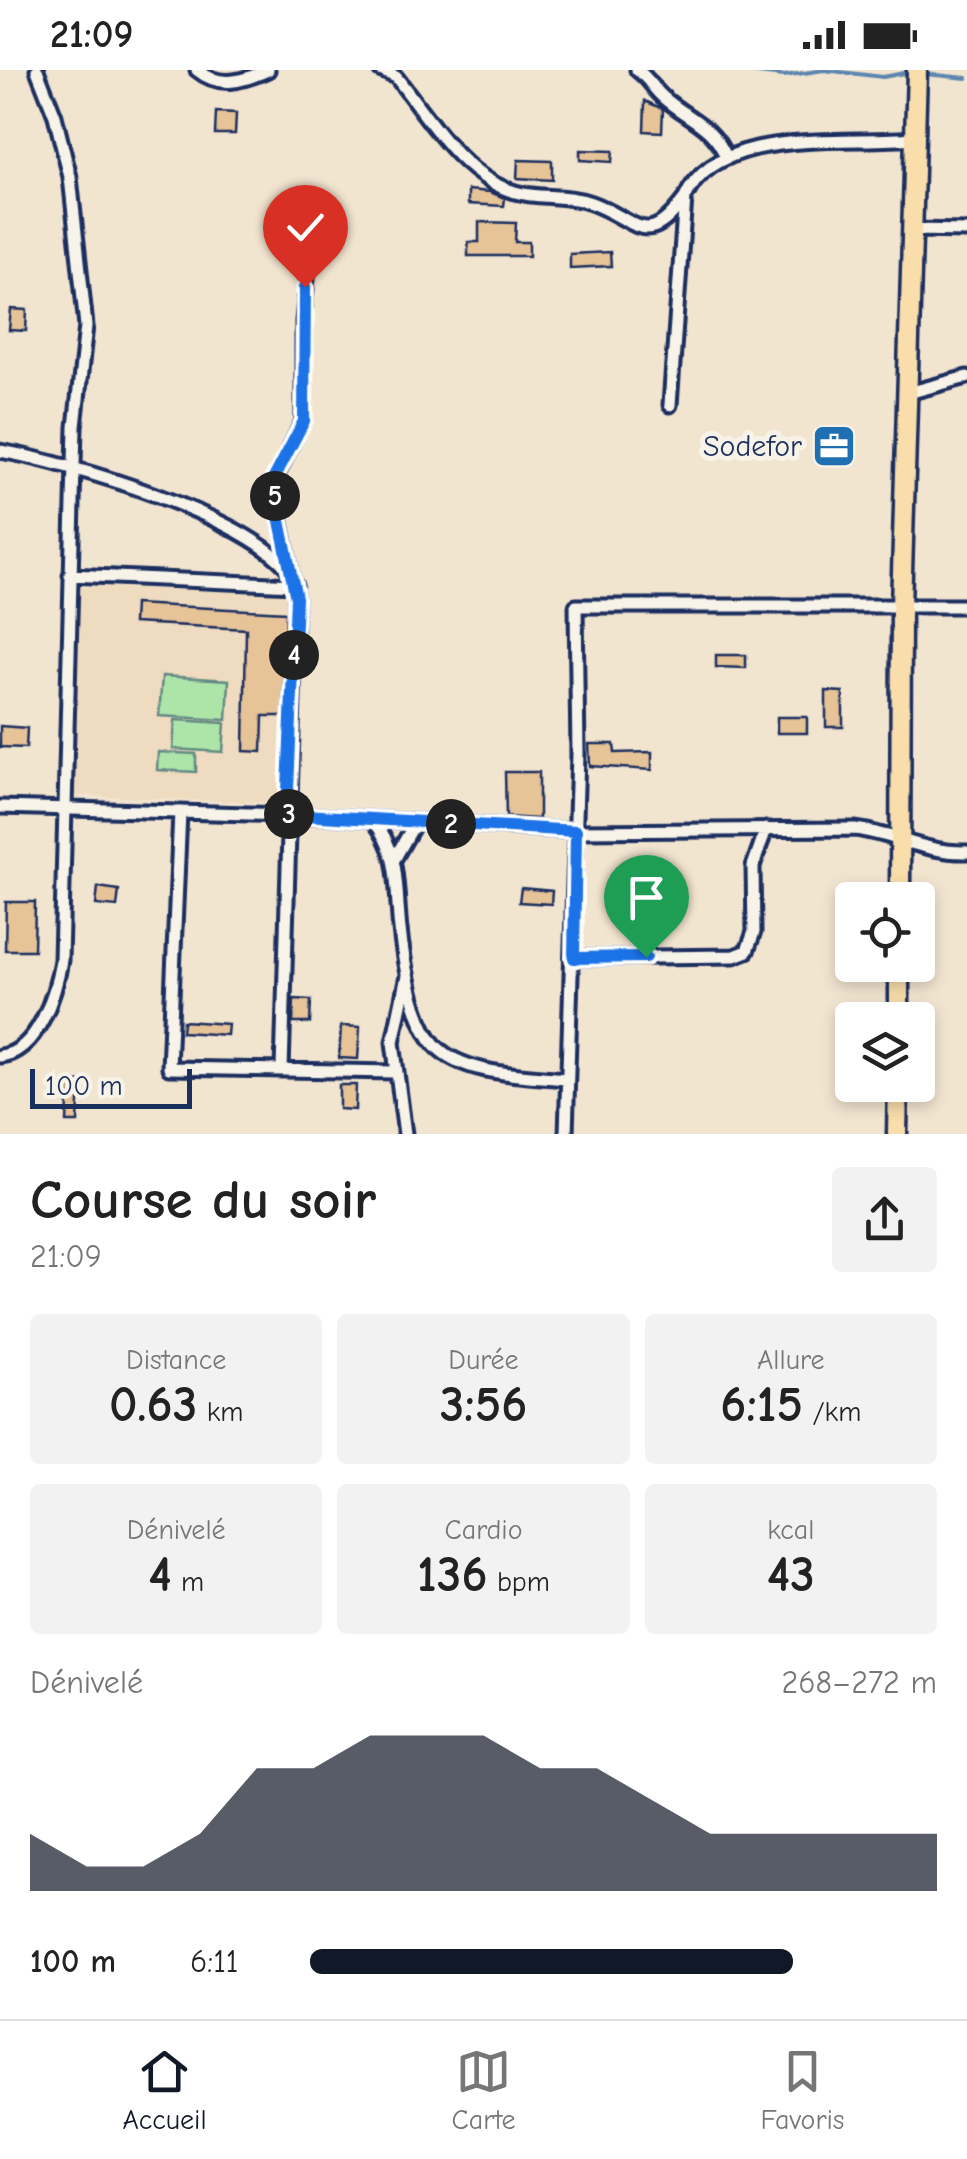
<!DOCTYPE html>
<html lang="fr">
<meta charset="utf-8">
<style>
:root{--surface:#fff;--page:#f2f2f2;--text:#222;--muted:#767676;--line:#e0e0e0;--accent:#111827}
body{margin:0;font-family:"Comic Neue",sans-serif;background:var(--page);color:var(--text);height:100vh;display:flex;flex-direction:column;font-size:38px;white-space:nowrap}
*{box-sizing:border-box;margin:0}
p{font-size:32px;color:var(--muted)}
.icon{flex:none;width:55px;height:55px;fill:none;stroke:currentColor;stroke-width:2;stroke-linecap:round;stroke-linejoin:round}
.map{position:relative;height:1064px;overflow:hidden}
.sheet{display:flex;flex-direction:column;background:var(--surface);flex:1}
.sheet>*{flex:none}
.controls{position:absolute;left:835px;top:812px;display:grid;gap:20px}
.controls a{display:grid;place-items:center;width:100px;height:100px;border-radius:10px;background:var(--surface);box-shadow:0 5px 15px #0003;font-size:50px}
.scale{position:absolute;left:30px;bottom:25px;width:162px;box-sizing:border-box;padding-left:10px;border:5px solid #1b2f5e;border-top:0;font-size:28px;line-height:35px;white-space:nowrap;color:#1b2f5e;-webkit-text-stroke:8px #f7f3e8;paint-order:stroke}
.pin{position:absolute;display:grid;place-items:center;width:85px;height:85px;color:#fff;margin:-102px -42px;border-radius:50% 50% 50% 0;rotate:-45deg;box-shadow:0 0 10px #0007}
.pin .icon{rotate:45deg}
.km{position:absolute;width:50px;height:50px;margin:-25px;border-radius:50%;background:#222;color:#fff;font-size:28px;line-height:50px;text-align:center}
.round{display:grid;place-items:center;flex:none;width:105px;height:105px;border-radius:10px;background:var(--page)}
.overview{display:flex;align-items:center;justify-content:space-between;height:170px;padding:0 30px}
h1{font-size:55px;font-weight:600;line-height:75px}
.figures{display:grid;grid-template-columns:repeat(3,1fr);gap:15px;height:170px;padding:10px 30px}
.figures div{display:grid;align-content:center;border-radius:10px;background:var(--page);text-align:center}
.figures b{font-size:50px;font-weight:600}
.figures small{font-size:28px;font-weight:400}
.figures p{font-size:28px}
.chart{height:280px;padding:20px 30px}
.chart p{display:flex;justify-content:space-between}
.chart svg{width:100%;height:180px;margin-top:10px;fill:var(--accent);opacity:.7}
ul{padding:0 30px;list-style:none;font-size:32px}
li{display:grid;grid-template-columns:160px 120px 1fr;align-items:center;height:75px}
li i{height:25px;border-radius:12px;background:var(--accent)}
.status{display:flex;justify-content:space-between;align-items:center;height:70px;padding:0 50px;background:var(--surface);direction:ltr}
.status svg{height:28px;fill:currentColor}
.dock{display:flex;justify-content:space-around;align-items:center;height:140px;border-top:2px solid var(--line);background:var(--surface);font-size:28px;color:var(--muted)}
.dock a{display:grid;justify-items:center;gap:5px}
.dock .selected{color:var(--accent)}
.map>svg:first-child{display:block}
.built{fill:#efdbbf}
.green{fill:#ade5a9;stroke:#648a84;stroke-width:2.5}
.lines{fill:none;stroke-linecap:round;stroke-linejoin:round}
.stream{stroke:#5c86b0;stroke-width:4}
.building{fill:#e7c398;stroke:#1b2f5e;stroke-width:2.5}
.street-casing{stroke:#1b2f5e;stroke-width:19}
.primary-casing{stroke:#1b2f5e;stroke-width:25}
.street{stroke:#f7f3e8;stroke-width:11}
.primary{stroke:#f9deab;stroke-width:18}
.route-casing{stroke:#fff;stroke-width:20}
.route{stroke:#1a73e8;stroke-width:12}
.labels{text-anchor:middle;stroke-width:10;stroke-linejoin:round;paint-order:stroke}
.poi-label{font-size:30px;fill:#1b2f5e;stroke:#f7f3e8;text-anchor:end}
</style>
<div class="status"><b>21:09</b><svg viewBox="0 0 49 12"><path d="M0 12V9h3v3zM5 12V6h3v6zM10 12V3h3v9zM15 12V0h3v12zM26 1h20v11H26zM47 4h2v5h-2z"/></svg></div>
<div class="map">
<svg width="967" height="1064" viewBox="0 0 967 1064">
<rect width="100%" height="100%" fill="#f2e5d0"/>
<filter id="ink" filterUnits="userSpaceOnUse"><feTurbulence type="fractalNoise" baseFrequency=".01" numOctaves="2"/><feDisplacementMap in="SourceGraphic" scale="20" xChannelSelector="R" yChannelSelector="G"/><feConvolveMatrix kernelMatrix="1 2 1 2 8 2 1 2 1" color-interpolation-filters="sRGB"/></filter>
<g filter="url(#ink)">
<path class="built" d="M77 516 287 524 280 733 70 725Z"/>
<path class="green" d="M162 606 229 610 227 650 159 646Z
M175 650 225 653 223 682 173 679Z
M158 682 196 684V702L157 700Z"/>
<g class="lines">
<path class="stream" d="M732 0 784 6 824 0 883 7 910 2
M925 4 967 8"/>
</g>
<path class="building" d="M645 31 663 39 662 62 644 61Z
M216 42 236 43 235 64H215Z
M580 80 613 81 612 92 580 90Z
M518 90 552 91V110L517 108Z
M468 120 490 122 505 128 504 136 468 134Z
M479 152 516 153 515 172H529V186H468V172H479Z
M610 182 611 196 570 198V184Z
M11 239 27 240 26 261 9 260Z
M134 534 286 542 283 646H263L262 682 244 681 246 559 133 553Z
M716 585H746V598L716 597Z
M826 621 843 622V657H826Z
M777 647H807V663H777Z
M0 656 27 658 26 678 0 677Z
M589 674H614L615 683 652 682V700L590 696Z
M505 702H539V749L506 747Z
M98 817 119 820 117 837 96 835Z
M521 818 552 821 551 834 519 832Z
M6 832H35L34 880H5Z
M294 929 311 930 310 953H293Z
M183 951 228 954 227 965 182 962Z
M341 956 360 957 358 989 339 988Z
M69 1011 80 1012 78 1052H67Z
M339 1015H356L355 1040 339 1039Z"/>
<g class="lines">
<g class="street-casing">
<path id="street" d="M197 0C220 19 243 11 268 0
M380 0 396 7C428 47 463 108 515 122 539 129 566 124 591 133 638 150 645 182 685 128
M637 0C649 8 653 19 664 28 688 49 713 55 726 87
M912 160 967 161
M908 323 967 307
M670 335 685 128C717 55 846 75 913 68
M0 381C70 393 249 446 291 503
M70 505 295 515
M0 737 320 746 576 761 855 759C894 764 926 783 967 782
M180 742 169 998 394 1002
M373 750C395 777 396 802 398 835 400 872 410 947 435 975 463 1006 528 1005 566 1009
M395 788 415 753
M574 888 734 886 747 881 754 862 753 796 766 759
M0 986C38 982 56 923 61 890L75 357 86 256 70 107 55 46 37 0
M282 1000 296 528 273 413 303 351V251L308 198
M405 1064 393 972 407 906
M566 1064 578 684 576 536H967"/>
</g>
<g class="primary-casing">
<path id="primary" d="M900 830 901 537 917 0
M899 950V895
M897 1064 898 1015"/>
</g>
<use href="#street" class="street"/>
<use href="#primary" class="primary"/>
</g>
</g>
<g class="lines" filter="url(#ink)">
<g class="route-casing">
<path id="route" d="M305 217 304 351 272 412 296 528 287 744 576 761 574 888 646 887"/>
</g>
<use href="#route" class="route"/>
</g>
<defs>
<g id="office-square" transform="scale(2.25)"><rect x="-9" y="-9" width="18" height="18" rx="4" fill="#1f6fb2" stroke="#f7f3e8"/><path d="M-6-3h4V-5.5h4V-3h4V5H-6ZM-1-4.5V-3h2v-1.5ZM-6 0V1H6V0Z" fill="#fff"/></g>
</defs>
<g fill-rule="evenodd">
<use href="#office-square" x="834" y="376"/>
</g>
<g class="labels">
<g class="poi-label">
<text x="802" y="386">Sodefor</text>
</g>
</g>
</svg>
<div class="controls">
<a><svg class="icon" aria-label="locate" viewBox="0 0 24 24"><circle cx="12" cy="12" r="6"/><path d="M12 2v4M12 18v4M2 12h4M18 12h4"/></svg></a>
<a><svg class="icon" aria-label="layers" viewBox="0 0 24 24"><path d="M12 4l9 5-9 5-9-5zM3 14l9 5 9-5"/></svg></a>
</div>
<div class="scale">100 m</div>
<div class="pin" style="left:646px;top:887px;background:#1e9e55"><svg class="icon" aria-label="arrive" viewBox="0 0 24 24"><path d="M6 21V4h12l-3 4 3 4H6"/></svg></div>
<div class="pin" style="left:305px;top:217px;background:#d93025"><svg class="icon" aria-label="check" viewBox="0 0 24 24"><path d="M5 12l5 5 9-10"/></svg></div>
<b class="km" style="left:451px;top:754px">2</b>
<b class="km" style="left:289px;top:744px">3</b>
<b class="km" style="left:294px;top:585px">4</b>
<b class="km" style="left:275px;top:426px">5</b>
</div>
<section class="sheet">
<div class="overview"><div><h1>Course du soir</h1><p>21:09</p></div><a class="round"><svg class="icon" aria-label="share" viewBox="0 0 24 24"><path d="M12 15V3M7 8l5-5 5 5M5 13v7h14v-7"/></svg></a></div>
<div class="figures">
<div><p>Distance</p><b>0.63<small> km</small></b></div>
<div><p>Durée</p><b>3:56</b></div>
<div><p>Allure</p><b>6:15<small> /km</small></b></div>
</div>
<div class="figures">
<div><p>Dénivelé</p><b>4<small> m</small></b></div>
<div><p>Cardio</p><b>136<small> bpm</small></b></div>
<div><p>kcal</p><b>43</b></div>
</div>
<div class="chart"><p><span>Dénivelé</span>268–272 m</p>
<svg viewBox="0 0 160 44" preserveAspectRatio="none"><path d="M0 44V30L10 38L20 38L30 30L40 14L50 14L60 6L70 6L80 6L90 14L100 14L110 22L120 30L130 30L140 30L150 30L160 30V44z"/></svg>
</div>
<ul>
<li><b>100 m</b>6:11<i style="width:77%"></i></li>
</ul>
</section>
<nav class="dock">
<a class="selected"><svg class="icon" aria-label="home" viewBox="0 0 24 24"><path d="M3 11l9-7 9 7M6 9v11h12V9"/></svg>Accueil</a>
<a><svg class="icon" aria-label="map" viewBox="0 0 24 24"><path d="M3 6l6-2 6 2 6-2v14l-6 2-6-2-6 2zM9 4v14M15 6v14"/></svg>Carte</a>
<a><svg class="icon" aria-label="saved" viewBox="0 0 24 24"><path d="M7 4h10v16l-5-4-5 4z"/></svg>Favoris</a>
</nav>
